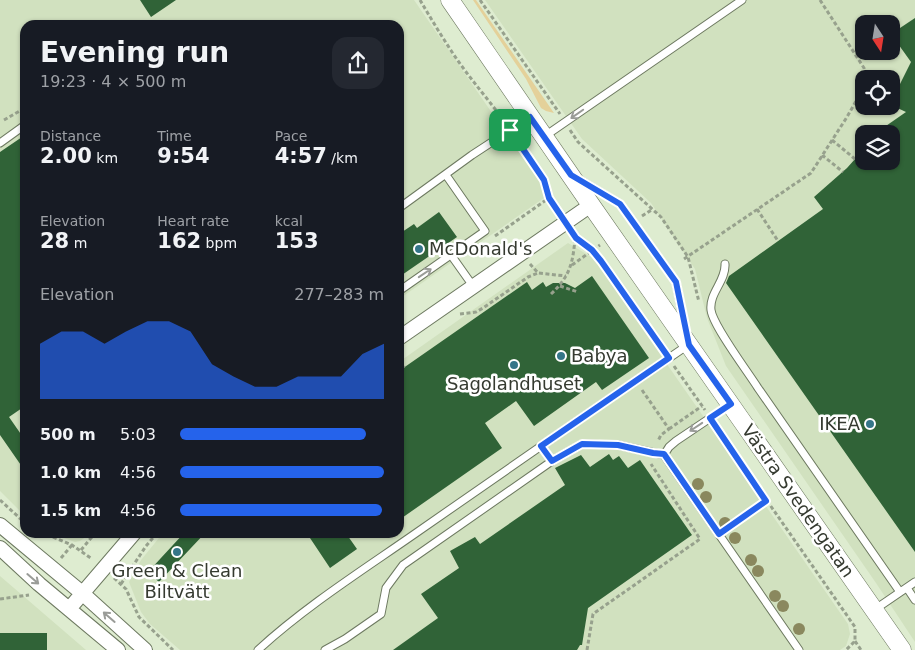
<!DOCTYPE html>
<meta charset="utf-8">
<style>
:root{--surface:#171b24;--page:#242831;--text:#f1f3f6;--muted:#9ea1a6;--accent:#2563eb}
body{margin:0;font-family:"DejaVu Sans",sans-serif;background:var(--page);color:var(--text);height:100vh;display:flex;flex-direction:column;font-size:19px;white-space:nowrap}
*{box-sizing:border-box;margin:0}
p{font-size:16px;color:var(--muted)}
.icon{flex:none;width:28px;height:28px;fill:none;stroke:currentColor;stroke-width:2;stroke-linecap:round;stroke-linejoin:round}
.map{position:relative;flex:1;overflow:hidden}
.drawer{position:absolute;left:20px;top:20px;width:384px;height:518px;display:flex;flex-direction:column;background:var(--surface);border-radius:15px;box-shadow:0 1px 4px #0004}
.drawer>*{flex:none}
.needle{width:32px;rotate:168deg}
.tools{position:absolute;left:855px;top:15px;display:grid;gap:10px}
.tools a{display:grid;place-items:center;width:45px;height:45px;border-radius:10px;background:var(--surface);box-shadow:0 1px 4px #0004;font-size:25px}
.pin{position:absolute;display:grid;place-items:center;width:42px;height:42px;color:#fff;margin:-21px;border-radius:10px;box-shadow:0 2px 8px #0006}
.round{display:grid;place-items:center;flex:none;width:52px;height:52px;border-radius:15px;background:var(--page)}
.overview{display:flex;align-items:center;justify-content:space-between;height:85px;padding:0 20px}
h1{font-size:28px;font-weight:800;line-height:38px}
.stats{display:grid;grid-template-columns:repeat(3,1fr);gap:8px;height:85px;padding:5px 20px}
.stats div{display:grid;align-content:center}
.stats b{font-size:21px;font-weight:800}
.stats small{font-size:14px;font-weight:400}
.stats p{font-size:14px}
.chart{height:140px;padding:10px 20px}
.chart p{display:flex;justify-content:space-between}
.chart svg{width:100%;height:90px;margin-top:5px;fill:var(--accent);opacity:.7}
ul{padding:0 20px;list-style:none;font-size:16px}
li{display:grid;grid-template-columns:80px 60px 1fr;align-items:center;height:38px}
li i{height:12px;border-radius:6px;background:var(--accent)}
.map>svg:first-child{display:block}
.built{fill:#d1e1bf;fill-rule:evenodd}
.green{fill:#e4d19a}
.building{fill:#306337}
.lines{fill:none;stroke-linecap:round;stroke-linejoin:round}
.service-casing{stroke:#6d7960;stroke-width:9}
.minor-casing{stroke:#6d7960;stroke-width:16}
.tertiary-casing{stroke:#6d7960;stroke-width:19}
.path{stroke:#97a18d;stroke-width:3;stroke-dasharray:4 2.5;stroke-linecap:butt}
.service{stroke:#fff;stroke-width:7}
.minor{stroke:#fff;stroke-width:14}
.tertiary{stroke:#fff;stroke-width:18}
.tree{fill:#8a885e}
.oneway{stroke:#9a9c98}
.route-casing{stroke:#fff;stroke-width:10}
.route{stroke:#2563eb;stroke-width:6}
.poi-dot{fill:#347588;stroke:#fff;stroke-width:2}
.labels{text-anchor:middle;stroke-width:5;stroke-linejoin:round;paint-order:stroke}
.poi-label{font-size:18px;fill:#353a30;stroke:#fff;text-anchor:start}
.street-label{font-size:18px;fill:#353a30;stroke:#fff}
</style>
<div class="map">
<svg width="915" height="650" viewBox="0 0 915 650">
<rect width="100%" height="100%" fill="#deecd0"/>
<path class="built" d="M0 0H414L541 184 544 198 399 299V25H25V516L0 491Z
M485 0H915V642L876 583 726 366 707 318 695 269 651 203 582 139ZM864 24H891V51H864ZM864 79H891V106H864ZM864 134H891V161H864Z
M568 243 593 258 848 624 850 634 846 646 840 650H180L150 624 141 612 129 582 141 560 163 533 399 532V362Z
M50 533 91 532V533L80 541 75 542Z
M0 576 86 650H0Z"/>
<path class="green" d="M473 0H476L554 113 546 111 541 108 526 79Z"/>
<path class="building" d="M140 0H176L151 17Z
M915 18V552L726 283 729 276 823 209 814 197 847 168 864 149V161H891V134H887L883 128 906 112 891 105V102L911 62 891 34Z
M25 135V406L9 417 25 440V471L0 435V152Z
M439 212 457 237 399 277V234L414 224 417 228Z
M592 276 649 358 602 390 596 382 534 426 516 401 485 423 502 448 399 520V371L527 282 532 290 543 282 546 287 553 283H565L575 288Z
M609 454 613 460 619 456 628 468 640 460 692 535 588 608 582 645H580L577 650H393L438 618 421 594 459 568 450 551 475 537 480 544 565 485 555 468 581 455 590 467Z
M185 532H206L159 582 148 572Z
M306 532H345L357 549 330 568Z
M0 633H47V650H0Z"/>
<g class="lines">
<g class="service-casing">
<path id="service" d="M545 136 742 0
M0 143 25 125
M580 180 620 204 676 282 686 333
M399 208 472 155 530 117
M451 255 473 286
M725 264C726 281 709 293 711 310 713 326 748 372 758 388 806 456 853 524 900 592
M399 291 485 231 446 175
M541 446 552 461
M664 455 669 447 676 441 731 404
M907 588 915 600
M874 610 915 582
M258 650C306 606 363 570 416 533 506 470 597 407 688 345
M325 650 345 639 381 614 386 588 403 565 552 461 582 444 618 445 664 455 799 650"/>
</g>
<g class="minor-casing">
<path id="minor" d="M399 338 591 205
M0 525 82 593 145 650
M0 548 39 584 118 650
M69 609 135 532"/>
</g>
<g class="tertiary-casing">
<path id="tertiary" d="M450 0 591 205 902 650"/>
</g>
<path class="path" d="M420 0C436 27 453 56 473 81 483 94 494 107 504 121
M480 0 560 114
M820 0 864 68 866 79
M891 92 895 94
M4 120 25 108
M570 130 578 142 661 217 688 257 699 302
M516 138 544 180 549 198 559 212
M832 140 855 159
M822 155 843 172
M757 209 778 241
M642 216 653 209
M573 234 575 238 592 250 601 261 662 349
M495 236 549 198
M684 259 811 173 847 117 864 87
M530 264 538 273 566 276
M572 265 600 245
M560 286 578 292
M551 294C570 276 573 263 575 238
M460 314 476 312 483 308 528 277 538 273
M399 360 404 368
M674 366 705 410
M642 390 669 429 661 435 658 441
M715 426 855 627V641L846 650
M669 429 702 406
M0 500 25 523
M728 528 766 501
M41 532 72 545 92 559
M81 550 96 532
M61 558 72 545
M114 578 126 589 139 617 173 650
M121 584 146 546 158 532
M0 599 29 595
M855 641 861 650
M587 650 593 614 700 539 651 464"/>
<use href="#service" class="service"/>
<use href="#minor" class="minor"/>
<use href="#tertiary" class="tertiary"/>
</g>
<g class="tree">
<circle cx="698" cy="484" r="6"/>
<circle cx="706" cy="497" r="6"/>
<circle cx="725" cy="523" r="6"/>
<circle cx="735" cy="538" r="6"/>
<circle cx="751" cy="560" r="6"/>
<circle cx="758" cy="571" r="6"/>
<circle cx="775" cy="596" r="6"/>
<circle cx="783" cy="606" r="6"/>
<circle cx="799" cy="629" r="6"/>
</g>
<defs><path id="oneway-shaft" d="M-6 0H5M1.5-3L5.5 0L1.5 3" fill="none" stroke-width="1.6" stroke-linecap="round" stroke-linejoin="round" transform="scale(1.25)"/></defs>
<g class="oneway">
<use href="#oneway-shaft" transform="translate(577 114) rotate(145)"/>
<use href="#oneway-shaft" transform="translate(425 273) rotate(-34)"/>
<use href="#oneway-shaft" transform="translate(696 427) rotate(146)"/>
<use href="#oneway-shaft" transform="translate(33 579) rotate(41)"/>
<use href="#oneway-shaft" transform="translate(109 617) rotate(-139)"/>
</g>
<g class="lines">
<g class="route-casing">
<path id="route" d="M530 117 571 175 620 204 676 282 689 345 731 404 710 418 766 501 719 534 664 454 653 453 618 445 582 444 552 461 541 446 669 358 601 261 592 250 576 238 549 198 544 180 510 130Z"/>
</g>
<use href="#route" class="route"/>
</g>
<g class="poi-dot">
<circle cx="419" cy="249" r="5"/>
<circle cx="561" cy="356" r="5"/>
<circle cx="514" cy="365" r="5"/>
<circle cx="870" cy="424" r="5"/>
<circle cx="177" cy="552" r="5"/>
</g>
<g class="labels">
<g class="poi-label">
<text x="429" y="255">McDonald's</text>
<text x="571" y="362">Babya</text>
<text x="514" y="390" text-anchor="middle">Sagolandhuset</text>
<text x="860" y="430" text-anchor="end">IKEA</text>
<text x="177" y="577" text-anchor="middle">Green &amp; Clean<tspan x="177" dy="21">Biltvätt</tspan></text>
</g>
<g class="street-label">
<text transform="translate(798 501) rotate(55)" y="6">Västra Svedengatan</text>
</g>
</g>
</svg>
<div class="tools">
<a><svg class="needle" viewBox="-14 -14 28 28"><path d="M0-13l5 13h-10z" fill="#e53935"/><path d="M0 13l5-13h-10z" fill="#9ea1a6"/></svg></a>
<a><svg class="icon" aria-label="locate" viewBox="0 0 24 24"><circle cx="12" cy="12" r="6"/><path d="M12 2v4M12 18v4M2 12h4M18 12h4"/></svg></a>
<a><svg class="icon" aria-label="layers" viewBox="0 0 24 24"><path d="M12 4l9 5-9 5-9-5zM3 14l9 5 9-5"/></svg></a>
</div>
<div class="pin" style="left:510px;top:130px;background:#1e9e55"><svg class="icon" aria-label="arrive" viewBox="0 0 24 24"><path d="M6 21V4h12l-3 4 3 4H6"/></svg></div>
<section class="drawer">
<div class="overview"><div><h1>Evening run</h1><p>19:23 · 4 × 500 m</p></div><a class="round"><svg class="icon" aria-label="share" viewBox="0 0 24 24"><path d="M12 15V3M7 8l5-5 5 5M5 13v7h14v-7"/></svg></a></div>
<div class="stats">
<div><p>Distance</p><b>2.00<small> km</small></b></div>
<div><p>Time</p><b>9:54</b></div>
<div><p>Pace</p><b>4:57<small> /km</small></b></div>
</div>
<div class="stats">
<div><p>Elevation</p><b>28<small> m</small></b></div>
<div><p>Heart rate</p><b>162<small> bpm</small></b></div>
<div><p>kcal</p><b>153</b></div>
</div>
<div class="chart"><p><span>Elevation</span>277–283 m</p>
<svg viewBox="0 0 160 44" preserveAspectRatio="none"><path d="M0 44V17L10 11L20 11L30 17L40 11L50 6L60 6L70 11L80 27L90 33L100 38L110 38L120 33L130 33L140 33L150 22L160 17V44z"/></svg>
</div>
<ul>
<li><b>500 m</b>5:03<i style="width:91%"></i></li>
<li><b>1.0 km</b>4:56<i style="width:100%"></i></li>
<li><b>1.5 km</b>4:56<i style="width:99%"></i></li>
</ul>
</section>
</div>
